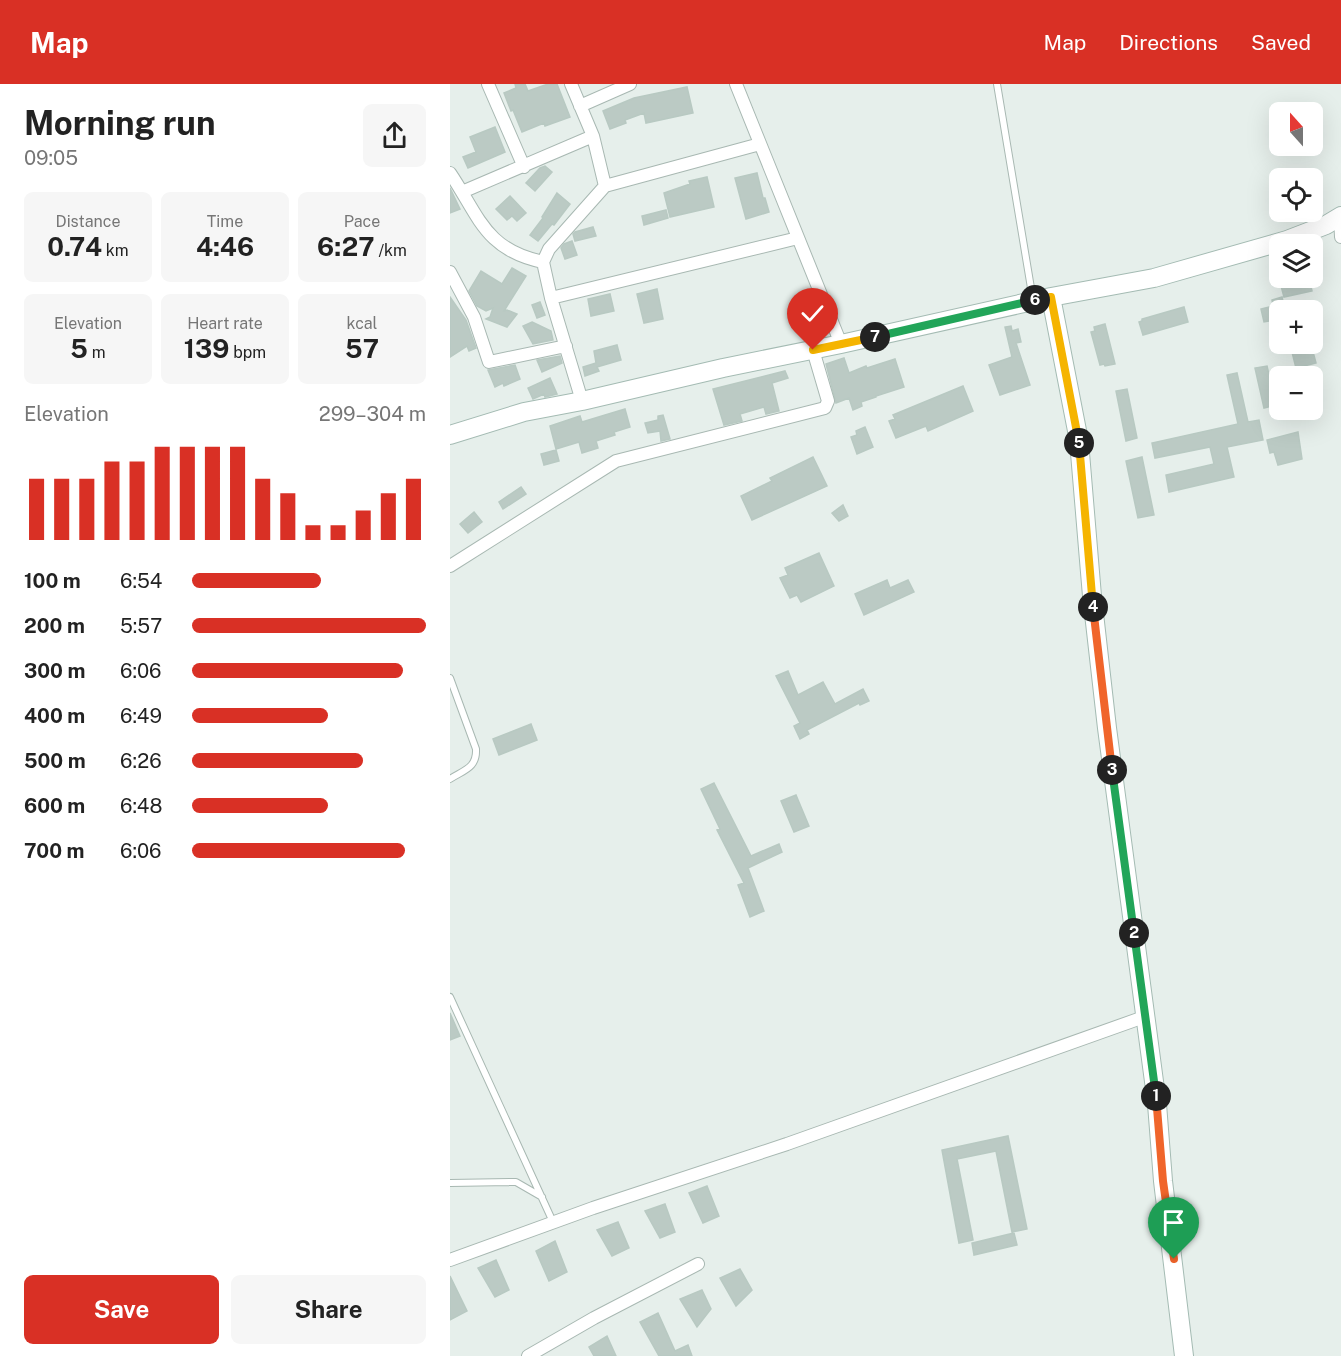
<!DOCTYPE html>
<meta charset="utf-8">
<style>
:root{--surface:#fff;--page:#f6f6f6;--text:#222;--muted:#767676;--accent:#d93025}
body{margin:0;font-family:"Public Sans",sans-serif;background:var(--page);color:var(--text);height:100vh;display:flex;flex-direction:column;font-size:22px;white-space:nowrap}
*{box-sizing:border-box;margin:0}
p{font-size:20px;color:var(--muted)}
.icon{flex:none;width:33px;height:33px;fill:none;stroke:currentColor;stroke-width:2;stroke-linecap:round;stroke-linejoin:round}
.map{position:relative;flex:1;overflow:hidden}
.panel{display:flex;flex-direction:column;background:var(--surface);width:450px}
.panel>*{flex:none}
.needle{width:39px;rotate:339deg}
.fabs{position:absolute;left:819px;top:18px;display:grid;gap:12px}
.fabs a{display:grid;place-items:center;width:54px;height:54px;border-radius:9px;background:var(--surface);box-shadow:0 6px 24px #0002;font-size:30px}
.pin{position:absolute;display:grid;place-items:center;width:51px;height:51px;color:#fff;margin:-62px -26px;border-radius:50% 50% 50% 0;rotate:-45deg;box-shadow:0 0 6px #0007}
.pin .icon{rotate:45deg}
.km{position:absolute;width:30px;height:30px;margin:-15px;border-radius:50%;background:#222;color:#fff;font-size:16px;line-height:30px;text-align:center}
.round{display:grid;place-items:center;flex:none;width:63px;height:63px;border-radius:9px;background:var(--page)}
.overview{display:flex;align-items:center;justify-content:space-between;height:102px;padding:0 24px}
h1{font-size:33px;font-weight:700;line-height:45px}
.metrics{display:grid;grid-template-columns:repeat(3,1fr);gap:9px;height:102px;padding:6px 24px}
.metrics div{display:grid;align-content:center;border-radius:9px;background:var(--page);text-align:center}
.metrics b{font-size:26px;font-weight:700}
.metrics small{font-size:16px;font-weight:400}
.metrics p{font-size:16px}
.chart{height:168px;padding:12px 24px}
.chart p{display:flex;justify-content:space-between}
.chart svg{width:100%;height:108px;margin-top:6px;stroke:var(--accent);stroke-width:6}
.action{display:flex;gap:12px;margin-top:auto;padding:12px 24px}
.action a{flex:1;height:69px;border-radius:9px;background:var(--accent);color:#fff;font-size:24px;font-weight:700;line-height:69px;text-align:center}
.action a+a{background:var(--page);color:var(--text)}
ul{padding:0 24px;list-style:none;font-size:20px}
li{display:grid;grid-template-columns:96px 72px 1fr;align-items:center;height:45px}
li i{height:15px;border-radius:8px;background:var(--accent)}
header{display:flex;align-items:center;gap:36px;box-sizing:border-box;height:84px;padding:0 30px;background:var(--accent);color:#fff}
header strong{font-size:28px}
nav{display:flex;gap:33px;margin-inline-start:auto;font-size:21px}
main{display:flex;flex:1;min-height:0}
.map>svg:first-child{display:block}
.building{fill:#bbcac4;stroke:#b8c9c2;stroke-width:1.5}
.lines{fill:none;stroke-linecap:round;stroke-linejoin:round}
.lane-casing{stroke:#a8b8b2;stroke-width:8}
.street-casing{stroke:#a8b8b2;stroke-width:14}
.secondary-casing{stroke:#a4bbb3;stroke-width:20}
.lane{stroke:#fff;stroke-width:6}
.street{stroke:#fff;stroke-width:12}
.secondary{stroke:#fff;stroke-width:18}
.split-1-casing{stroke:#fff;stroke-width:12}
.split-2-casing{stroke:#fff;stroke-width:12}
.split-3-casing{stroke:#fff;stroke-width:12}
.split-4-casing{stroke:#fff;stroke-width:12}
.split-5-casing{stroke:#fff;stroke-width:12}
.split-6-casing{stroke:#fff;stroke-width:12}
.split-7-casing{stroke:#fff;stroke-width:12}
.split-8-casing{stroke:#fff;stroke-width:12}
.split-1{stroke:#f0652b;stroke-width:8}
.split-2{stroke:#22a559;stroke-width:8}
.split-3{stroke:#22a559;stroke-width:8}
.split-4{stroke:#f0652b;stroke-width:8}
.split-5{stroke:#f5b400;stroke-width:8}
.split-6{stroke:#f5b400;stroke-width:8}
.split-7{stroke:#22a559;stroke-width:8}
.split-8{stroke:#f5b400;stroke-width:8}
</style>
<header>
<strong>Map</strong>
<nav><a>Map</a><a>Directions</a><a>Saved</a></nav>
</header>
<main>
<section class="panel">
<div class="overview"><div><h1>Morning run</h1><p>09:05</p></div><a class="round"><svg class="icon" aria-label="share" viewBox="0 0 24 24"><path d="M12 15V3M7 8l5-5 5 5M5 13v7h14v-7"/></svg></a></div>
<div class="metrics">
<div><p>Distance</p><b>0.74<small> km</small></b></div>
<div><p>Time</p><b>4:46</b></div>
<div><p>Pace</p><b>6:27<small> /km</small></b></div>
</div>
<div class="metrics">
<div><p>Elevation</p><b>5<small> m</small></b></div>
<div><p>Heart rate</p><b>139<small> bpm</small></b></div>
<div><p>kcal</p><b>57</b></div>
</div>
<div class="chart"><p><span>Elevation</span>299–304 m</p>
<svg viewBox="0 0 160 44" preserveAspectRatio="none"><path d="M5 44V19M15 44V19M25 44V19M35 44V12M45 44V12M55 44V6M65 44V6M75 44V6M85 44V6M95 44V19M105 44V25M115 44V38M125 44V38M135 44V32M145 44V25M155 44V19"/></svg>
</div>
<ul>
<li><b>100 m</b>6:54<i style="width:55%"></i></li>
<li><b>200 m</b>5:57<i style="width:100%"></i></li>
<li><b>300 m</b>6:06<i style="width:90%"></i></li>
<li><b>400 m</b>6:49<i style="width:58%"></i></li>
<li><b>500 m</b>6:26<i style="width:73%"></i></li>
<li><b>600 m</b>6:48<i style="width:58%"></i></li>
<li><b>700 m</b>6:06<i style="width:91%"></i></li>
</ul>
<div class="action"><a>Save</a><a>Share</a></div>
</section>
<div class="map">
<svg width="891" height="1272" viewBox="0 0 891 1272">
<rect width="100%" height="100%" fill="#e6efeb"/>
<path class="building" d="M65 0H75L78 7 98 0H107L120 33 95 42 94 39 72 48 63 26 61 27 54 9 66 4Z
M237 3 243 29 196 39 194 29 175 36 176 39 160 45 153 27 184 14Z
M45 43 55 68 18 84 13 73 26 68 20 53Z
M95 82 102 88 85 107 76 99 90 84Z
M307 89 313 114H315L319 128 296 135 285 94Z
M257 93 264 123 220 133 214 109 240 100 239 97Z
M0 104 10 125 0 129Z
M107 109 120 120 104 141 102 140 88 157 80 151 93 134 92 133Z
M60 112 76 129 67 137 62 132 57 136 46 125Z
M216 126 218 134 194 141 192 132Z
M143 143 146 152 125 157 123 150 125 148Z
M122 157 127 171 115 175 111 164 114 160Z
M62 184 76 192 54 227 57 226 67 230 57 243 36 235 40 233 43 224 36 227 27 222 19 207 31 187 52 200Z
M833 194H859L862 207 834 213 830 198 834 197Z
M207 205 213 235 194 239 187 210Z
M160 210 164 227 141 232 138 215Z
M0 213 16 236 26 264 19 267 17 262 0 273Z
M832 213 835 226H830V235L814 238 811 225 823 222 822 216Z
M90 218 95 231 87 234 82 221Z
M734 223 738 238 693 251 689 238 692 237V235Z
M82 238 101 247 103 256 83 260 73 242Z
M655 240 665 280 655 282 654 280 650 281 641 248 645 247 644 243Z
M561 242 562 247 568 245 571 258 566 259 580 301 550 311 539 281 562 273 555 243Z
M840 260H861L866 279 846 284Z
M167 261 171 276 147 283 149 287 135 292 133 283 146 279 144 267Z
M110 272 112 279 92 288 87 276Z
M394 274 399 289 416 282 417 284 445 275 454 303 426 312V313L411 318 412 322 403 326 399 314 386 319 376 280Z
M65 281 70 295 54 302 53 299 45 303 38 286Z
M817 282 826 321 814 324 805 284Z
M335 287 338 294 322 299 329 327 316 330 314 323 290 330 292 337 274 341 263 305Z
M787 289 798 338 809 336 813 356 777 363 784 393 719 408 716 391 764 380 760 363 705 374 702 359 788 340 777 291Z
M100 294 107 310 95 313 94 310 83 315 78 304Z
M513 302 523 327 478 347 476 342 446 354 439 337 445 335 443 331Z
M677 305 687 354 676 357 666 307Z
M175 325 180 343 164 348 165 351 146 357 148 364 132 369 129 358 106 365 100 342 130 332 132 338Z
M213 331 220 355 211 357 210 347 198 349 195 339 208 336V332Z
M415 343 423 363 407 370 401 353 407 351 406 347Z
M848 348 852 375 828 381 824 368 820 369 817 356Z
M106 366 109 377 94 381 91 370Z
M363 373 377 402 302 436 291 412 322 397 320 394Z
M692 373 704 431 688 434 676 377Z
M71 403 76 410 53 425 49 418Z
M393 421 398 432 389 437 382 429Z
M24 428 32 438 18 449 10 440Z
M369 469 384 502 351 518 347 511 340 514 330 494 338 491 335 484Z
M437 496 440 504 458 496 464 508 414 531 405 510Z
M338 587 348 611 373 598 385 620 413 605 419 617 410 621 409 619 357 646 359 650 350 655 344 642 350 639 326 592Z
M81 640 87 656 49 671 43 655Z
M264 699 301 772 329 760 332 768 298 784 314 827 300 833 288 801 294 799 267 746 270 745 251 705Z
M346 711 359 742 344 748 331 717Z
M0 929 10 952 0 956Z
M558 1052 577 1145 562 1148 546 1067 507 1075 523 1156 509 1159 492 1066Z
M257 1102 269 1132 253 1139 239 1109Z
M215 1120 225 1148 210 1154 195 1127Z
M168 1138 179 1164 162 1172 147 1146Z
M564 1149 567 1161 524 1171 522 1159Z
M105 1157 117 1188 99 1197 86 1167Z
M46 1176 59 1206 45 1213 28 1184Z
M290 1185 302 1206 286 1222 270 1194Z
M0 1192 17 1227 0 1236Z
M252 1206 261 1225 247 1243 230 1215Z
M208 1229 225 1267 238 1261 242 1272H209L190 1238Z
M157 1252 166 1272H144L139 1263Z"/>
<g class="lines">
<g class="lane-casing">
<path id="lane" d="M547 0 583 216
M0 594 26 665C27 684 14 686 0 695
M0 913 103 1138
M0 1099 66 1098 92 1113"/>
</g>
<g class="street-casing">
<path id="street" d="M38 0 74 83
M121 0 143 52 155 102
M286 0 391 260
M130 22 180 0
M0 89C29 132 35 166 93 178
M12 108 143 52
M890 133 891 153
M0 188 24 233 39 278 116 262
M101 214 348 154
M132 317 101 214 93 178 99 165 155 102 310 60
M0 482 166 377 375 324 378 317 363 266
M0 1176 143 1124 337 1060 694 933
M78 1272 144 1234 248 1180"/>
</g>
<g class="secondary-casing">
<path id="secondary" d="M601 213 629 357 642 512 657 644 707 1020 713 1097 734 1272
M0 351 74 328 132 317 273 284 391 260 601 213 704 194 837 156 876 141 891 132"/>
</g>
<use href="#lane" class="lane"/>
<use href="#street" class="street"/>
<use href="#secondary" class="secondary"/>
</g>
<g class="lines">
<g class="split-1-casing">
<path id="split-1" d="M706 1012 713 1097 724 1175"/>
</g>
<g class="split-2-casing">
<path id="split-2" d="M684 849 706 1012"/>
</g>
<g class="split-3-casing">
<path id="split-3" d="M662 686 684 849"/>
</g>
<g class="split-4-casing">
<path id="split-4" d="M643 523 662 686"/>
</g>
<g class="split-5-casing">
<path id="split-5" d="M629 359 643 523"/>
</g>
<g class="split-6-casing">
<path id="split-6" d="M585 216 601 213 629 359"/>
</g>
<g class="split-7-casing">
<path id="split-7" d="M425 253 585 216"/>
</g>
<g class="split-8-casing">
<path id="split-8" d="M363 266 425 253"/>
</g>
<use href="#split-1" class="split-1"/>
<use href="#split-2" class="split-2"/>
<use href="#split-3" class="split-3"/>
<use href="#split-4" class="split-4"/>
<use href="#split-5" class="split-5"/>
<use href="#split-6" class="split-6"/>
<use href="#split-7" class="split-7"/>
<use href="#split-8" class="split-8"/>
</g>
</svg>
<div class="fabs">
<a><svg class="needle" viewBox="-14 -14 28 28"><path d="M0-13l5 13h-10z" fill="#e53935"/><path d="M0 13l5-13h-10z" fill="#767676"/></svg></a>
<a><svg class="icon" aria-label="locate" viewBox="0 0 24 24"><circle cx="12" cy="12" r="6"/><path d="M12 2v4M12 18v4M2 12h4M18 12h4"/></svg></a>
<a><svg class="icon" aria-label="layers" viewBox="0 0 24 24"><path d="M12 4l9 5-9 5-9-5zM3 14l9 5 9-5"/></svg></a>
<a>+</a>
<a>−</a>
</div>
<div class="pin" style="left:724px;top:1175px;background:#1e9e55"><svg class="icon" aria-label="arrive" viewBox="0 0 24 24"><path d="M6 21V4h12l-3 4 3 4H6"/></svg></div>
<div class="pin" style="left:363px;top:266px;background:#d93025"><svg class="icon" aria-label="check" viewBox="0 0 24 24"><path d="M5 12l5 5 9-10"/></svg></div>
<b class="km" style="left:706px;top:1012px">1</b>
<b class="km" style="left:684px;top:849px">2</b>
<b class="km" style="left:662px;top:686px">3</b>
<b class="km" style="left:643px;top:523px">4</b>
<b class="km" style="left:629px;top:359px">5</b>
<b class="km" style="left:585px;top:216px">6</b>
<b class="km" style="left:425px;top:253px">7</b>
</div>
</main>
